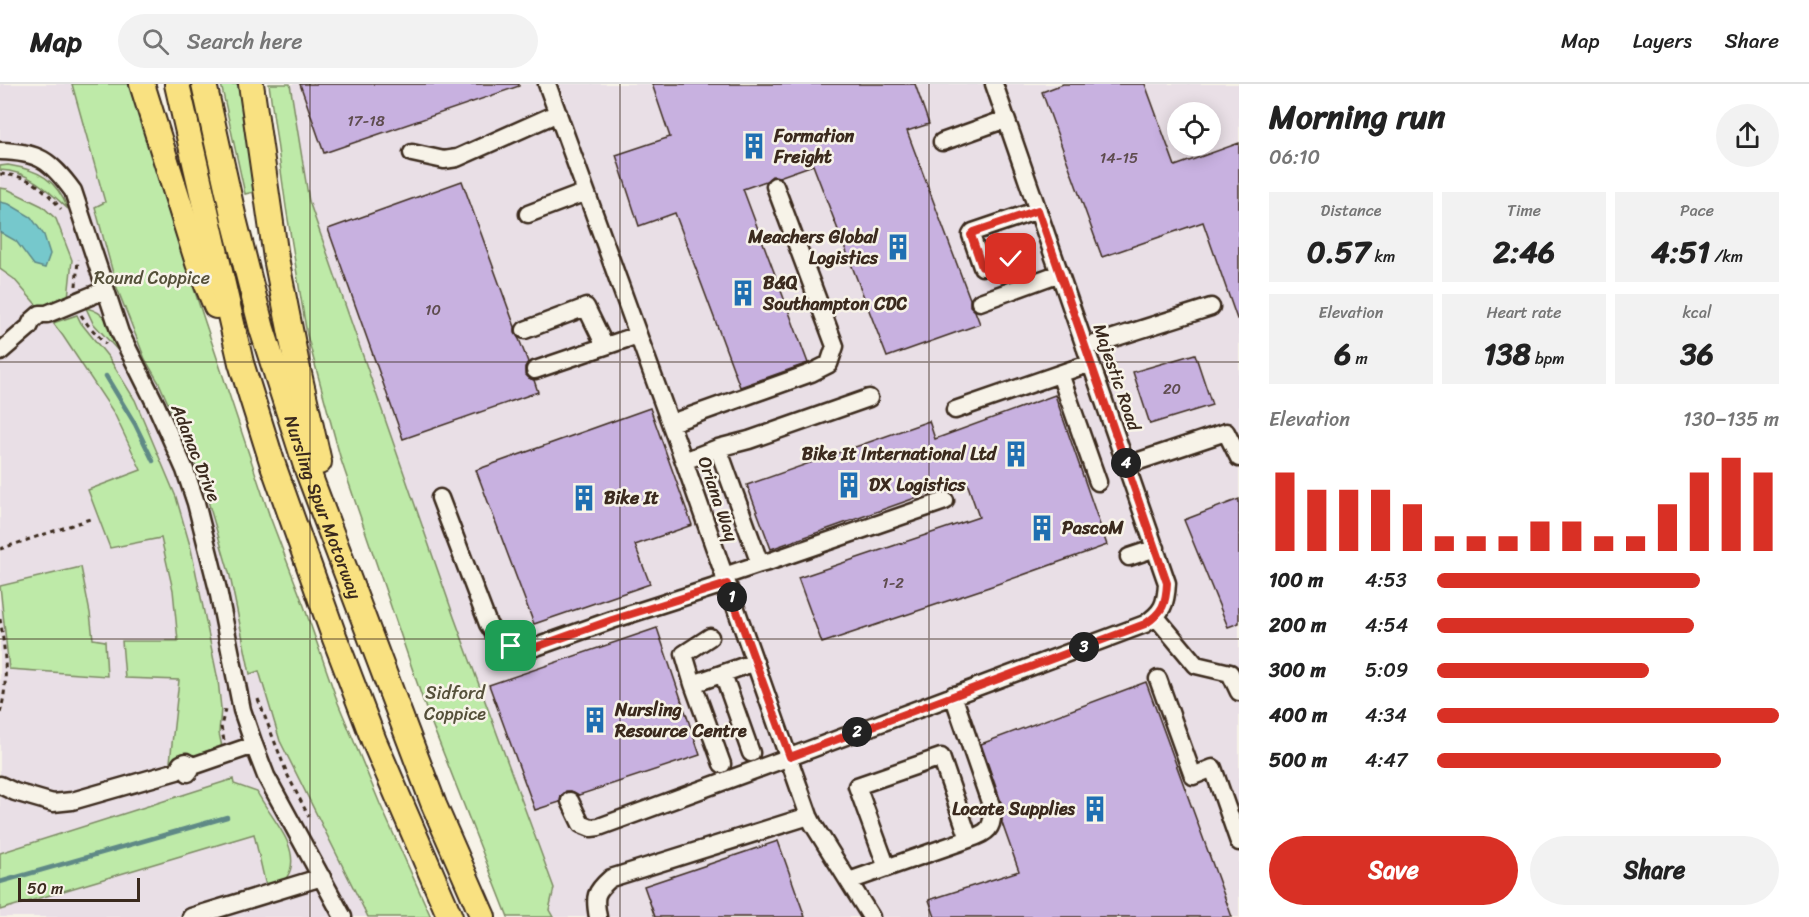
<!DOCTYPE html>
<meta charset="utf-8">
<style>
:root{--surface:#fff;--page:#f2f2f2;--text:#222;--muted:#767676;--line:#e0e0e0;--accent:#d93025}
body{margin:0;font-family:Sriracha,sans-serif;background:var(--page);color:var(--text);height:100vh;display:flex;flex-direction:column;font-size:22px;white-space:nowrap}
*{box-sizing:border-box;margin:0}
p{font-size:20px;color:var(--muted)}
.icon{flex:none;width:33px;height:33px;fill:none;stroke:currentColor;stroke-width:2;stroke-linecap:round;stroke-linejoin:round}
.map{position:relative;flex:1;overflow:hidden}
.panel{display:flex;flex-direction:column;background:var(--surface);width:570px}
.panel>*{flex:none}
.controls{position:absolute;left:1167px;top:18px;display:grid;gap:12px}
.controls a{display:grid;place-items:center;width:54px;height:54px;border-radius:50%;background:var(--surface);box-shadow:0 3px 15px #0003;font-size:30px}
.scale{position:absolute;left:18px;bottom:15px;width:122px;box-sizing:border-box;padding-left:6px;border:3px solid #3b2a1e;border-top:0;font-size:16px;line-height:21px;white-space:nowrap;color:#3b2a1e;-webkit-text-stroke:4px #f7f3e8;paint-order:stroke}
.pin{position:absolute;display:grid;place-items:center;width:51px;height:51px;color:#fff;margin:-26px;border-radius:12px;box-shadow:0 3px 9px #0006}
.km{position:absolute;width:30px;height:30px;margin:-15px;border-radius:50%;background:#222;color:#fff;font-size:16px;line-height:30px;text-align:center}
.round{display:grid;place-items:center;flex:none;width:63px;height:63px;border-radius:32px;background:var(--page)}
.headline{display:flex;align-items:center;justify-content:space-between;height:102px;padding:0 30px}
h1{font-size:33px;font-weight:800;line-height:45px}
.figures{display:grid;grid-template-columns:repeat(3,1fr);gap:9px;height:102px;padding:6px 30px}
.figures div{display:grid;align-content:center;border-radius:0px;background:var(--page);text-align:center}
.figures b{font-size:30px;font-weight:800}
.figures small{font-size:16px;font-weight:400}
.figures p{font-size:16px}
.chart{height:168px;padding:12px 30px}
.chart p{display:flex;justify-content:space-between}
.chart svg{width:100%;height:108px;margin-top:6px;stroke:var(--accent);stroke-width:6}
.primary-button{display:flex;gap:12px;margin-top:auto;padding:12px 30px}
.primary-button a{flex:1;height:69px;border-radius:36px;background:var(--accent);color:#fff;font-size:24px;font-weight:800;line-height:69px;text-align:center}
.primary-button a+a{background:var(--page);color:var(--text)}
ul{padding:0 30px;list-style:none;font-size:20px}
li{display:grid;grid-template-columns:96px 72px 1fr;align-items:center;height:45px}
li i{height:15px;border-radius:8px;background:var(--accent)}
header{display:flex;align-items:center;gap:36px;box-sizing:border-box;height:84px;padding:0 30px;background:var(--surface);border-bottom:2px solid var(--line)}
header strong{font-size:28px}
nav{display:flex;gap:33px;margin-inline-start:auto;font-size:21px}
.search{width:420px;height:54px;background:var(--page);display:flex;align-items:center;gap:15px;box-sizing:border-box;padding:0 21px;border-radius:33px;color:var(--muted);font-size:22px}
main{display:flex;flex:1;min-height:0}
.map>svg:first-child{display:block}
.built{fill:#e9dfe6;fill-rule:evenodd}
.green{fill:#beeaa8;stroke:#7c8a63;stroke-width:1.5}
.water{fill:#76c8cc;stroke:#5e8986;stroke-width:1.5}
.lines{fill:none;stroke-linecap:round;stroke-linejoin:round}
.stream{stroke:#5e8986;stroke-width:4.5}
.building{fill:#c8b1e0;stroke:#3b2a1e;stroke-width:1.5}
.minor-casing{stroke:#3b2a1e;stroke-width:21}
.highway-casing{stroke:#3b2a1e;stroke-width:28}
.path{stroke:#3b2a1e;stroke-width:3;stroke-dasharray:4.5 4.5;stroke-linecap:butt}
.minor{stroke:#f7f3e8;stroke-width:16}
.highway{stroke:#f9e181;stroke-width:24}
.route-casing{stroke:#fff;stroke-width:12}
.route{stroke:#d93025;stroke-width:8}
.grid{fill:none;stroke:#3b2a1e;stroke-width:1.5;stroke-opacity:0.55}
.labels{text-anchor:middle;stroke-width:5;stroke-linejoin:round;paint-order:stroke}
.number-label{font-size:15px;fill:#5e4c4e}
.poi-label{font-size:18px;font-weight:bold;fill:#3b2a1e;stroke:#f7f3e8;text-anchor:start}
.park-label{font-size:18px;fill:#55503a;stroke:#f7f3e8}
.street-label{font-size:18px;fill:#3b2a1e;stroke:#f7f3e8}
</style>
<header>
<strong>Map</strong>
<div class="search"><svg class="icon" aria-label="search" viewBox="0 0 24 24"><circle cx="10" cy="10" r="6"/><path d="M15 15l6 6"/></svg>Search here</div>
<nav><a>Map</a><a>Layers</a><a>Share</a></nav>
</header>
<main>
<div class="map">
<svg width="1239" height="833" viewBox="0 0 1239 833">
<rect width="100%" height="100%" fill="#f7f3e8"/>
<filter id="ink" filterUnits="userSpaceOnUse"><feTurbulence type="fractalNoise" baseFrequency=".0167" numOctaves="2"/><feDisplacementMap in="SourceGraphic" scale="12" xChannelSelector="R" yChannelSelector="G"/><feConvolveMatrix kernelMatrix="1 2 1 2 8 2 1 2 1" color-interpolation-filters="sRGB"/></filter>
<g filter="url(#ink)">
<path class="built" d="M0 0H72L106 118 95 123 117 204 145 275 159 299 201 393 230 492 249 590 259 587 280 657 368 833H0Z
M290 0H1239V833H553L549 826 554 804 454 533 309 117ZM1178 28H1210V62H1178Z"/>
<path class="green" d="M72 0H131L193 202 270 433 304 522 338 619 380 720 431 833H368L280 657 259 587 250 590 230 492 201 393 159 299 145 275 117 204 95 123 105 118Z
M221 0H240L254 108 245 110Z
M269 0H290L309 117 454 533 554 804 549 826 553 833H508L426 625 341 376 307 251 286 123Z
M8 81C39 86 56 95 68 125 48 106 29 87 0 86V82Z
M0 104 7 105 42 122 56 135 72 176 68 214 40 225 14 195 0 185Z
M86 224C111 229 113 249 121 270L93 239Z
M77 231 81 239 109 274 135 316 176 413 191 465 218 596 221 624 219 649 222 663 217 667 170 678 179 596 125 594 122 557H178L173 506 161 454 110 464 88 406 141 386 114 329 63 252 53 239Z
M81 483 90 529 93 555 105 557 107 592 9 585 0 502Z
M233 695 234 700 257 708C266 725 279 740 287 757 296 778 293 799 268 803L265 798 254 750 0 826V769Z"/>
<path class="water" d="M0 118 9 120 31 133 44 151 50 170 45 184 34 181 16 157 0 148Z"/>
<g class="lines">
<path class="stream" d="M106 292 135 340 153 377
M0 798 227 733"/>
</g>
<path class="building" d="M300 0H519V2L324 69Z
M652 0H915L929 40 907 47 970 215V222L975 227 980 240 887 273 813 81 779 93 772 92 766 97 743 105 808 279 740 303 675 129 639 142 616 71 670 53Z
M1063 0H1145L1175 82 1239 59V234L1237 235 1203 138 1102 173 1042 8Z
M462 97 515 243V249L519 255 528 278 525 283V290L529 294 534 296 538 308 403 355 328 145Z
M1195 270 1212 321 1150 340 1133 288Z
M1055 311 1107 461 989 503 822 559 798 494 979 433 966 396 771 465 747 401 929 337 935 355Z
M650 324 692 441 635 461 650 500 534 540 476 386Z
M1239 415V539L1228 543 1184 436Z
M657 544 700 671 579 711 571 707H566L561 712 560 718 535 726 489 601Z
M1146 598 1232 833H935L929 816 1019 787 1002 739V721L981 660Z
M778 757 805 833H655L644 802Z"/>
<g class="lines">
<g class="minor-casing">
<path id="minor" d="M547 0 684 377 809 732 813 740 871 833
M942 58 1006 35
M0 67C39 68 50 76 73 107L120 249 156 321 185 386 196 419 218 506 242 626 254 661 266 692 343 833
M412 69 444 76 457 74 558 29
M528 130 586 108
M1011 175 982 183 971 151 973 148 1038 126
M980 218 1060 189
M525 246 586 223 605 262
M1085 263 1211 223
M0 268 29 243 32 237 40 230H47L105 206
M535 286 638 251
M1060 290 1098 398
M955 326 1091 279
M671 339 811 289 829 280 835 262 775 102
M718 364 749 356 869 314
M684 377 718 364 760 480 724 492
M1127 381 1226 348 1239 374
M440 414 488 540 497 554 511 562 522 565 536 563 612 536 727 499
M1129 473 1156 464
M760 480 771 477 945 417
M1156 533 1196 581 1230 589 1239 608
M723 590 751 669
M1158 595 1193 692 1213 684 1239 758
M693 600 684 570 710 553
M953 611 992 724C994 745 987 749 969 755
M722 680 693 600 755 578
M188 689 193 682 254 661
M0 701 15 708 53 719 72 717 177 687 181 680 186 678 193 682
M570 717 581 740 591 744 599 743 790 673 1145 540C1163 528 1166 520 1167 499L994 0
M849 797 969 755 941 673 857 702 887 784
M191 833 322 793
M598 833C594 812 595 808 611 794L809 732"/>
</g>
<g class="highway-casing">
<g id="highway">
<path d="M142 0 198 179 216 222"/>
<path d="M177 0 241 279 273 381 334 552 374 657 450 833"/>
<path id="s1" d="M204 0 234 135 262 245 307 385 434 721 483 833"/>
<path d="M251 0 276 174 297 281 319 378"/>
</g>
</g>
<path class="path" d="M0 90C30 92 42 102 61 125
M76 202 78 175
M81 231 88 241 106 260
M0 465 90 435
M0 535C5 565 9 600 0 629
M258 615 288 692 309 733
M224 656 221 643 225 625"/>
<use href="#minor" class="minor"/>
<use href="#highway" class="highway"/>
</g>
</g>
<g class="lines" filter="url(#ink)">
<g class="route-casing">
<path id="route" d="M511 562 522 565 536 563 612 536 727 500 790 673 1145 540C1163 528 1166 520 1167 499L1038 126 974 148 971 151 982 183 1011 175"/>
</g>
<use href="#route" class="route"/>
</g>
<path class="grid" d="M310 0V833M620 0V833M929 0V833M0 278H1239M0 555H1239"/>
<defs>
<g id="building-bare" transform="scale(2.07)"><path d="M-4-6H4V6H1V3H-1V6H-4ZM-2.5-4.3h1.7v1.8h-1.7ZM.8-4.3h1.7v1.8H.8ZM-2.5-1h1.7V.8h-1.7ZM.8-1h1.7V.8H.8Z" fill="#1f6fb2" stroke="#f7f3e8" stroke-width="2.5" paint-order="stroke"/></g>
</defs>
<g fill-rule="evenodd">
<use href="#building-bare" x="754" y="62"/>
<use href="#building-bare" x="898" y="163"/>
<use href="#building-bare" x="743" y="209"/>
<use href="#building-bare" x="1016" y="370"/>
<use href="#building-bare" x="849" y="401"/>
<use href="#building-bare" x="584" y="414"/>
<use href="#building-bare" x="1042" y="444"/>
<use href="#building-bare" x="595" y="636"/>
<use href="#building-bare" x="1095" y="725"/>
</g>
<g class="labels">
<g class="number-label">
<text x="366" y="42">17-18</text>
<text x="1119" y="79">14-15</text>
<text x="433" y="231">10</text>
<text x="1172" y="310">20</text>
<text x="893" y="504">1-2</text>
</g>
<g class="poi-label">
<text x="774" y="58">Formation<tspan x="774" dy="21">Freight</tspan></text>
<text x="878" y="159" text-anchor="end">Meachers Global<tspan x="878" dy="21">Logistics</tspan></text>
<text x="763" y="205">B&amp;Q<tspan x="763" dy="21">Southampton CDC</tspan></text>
<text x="996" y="376" text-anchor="end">Bike It International Ltd</text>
<text x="869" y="407">DX Logistics</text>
<text x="604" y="420">Bike It</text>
<text x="1062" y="450">PascoM</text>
<text x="615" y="632">Nursling<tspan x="615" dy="21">Resource Centre</tspan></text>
<text x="1075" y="731" text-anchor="end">Locate Supplies</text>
</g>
<g class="park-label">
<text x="152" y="200">Round Coppice</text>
<text x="455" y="615">Sidford<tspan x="455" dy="21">Coppice</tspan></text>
</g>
<g class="street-label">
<text transform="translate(1117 293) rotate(71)" y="6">Majestic Road</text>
<text transform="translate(196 369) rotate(68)" y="6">Adanac Drive</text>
<text transform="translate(718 415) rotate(71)" y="6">Oriana Way</text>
<text dy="6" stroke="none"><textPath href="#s1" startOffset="440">Nursling Spur Motorway</textPath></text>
</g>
</g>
</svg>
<div class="controls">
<a><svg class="icon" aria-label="locate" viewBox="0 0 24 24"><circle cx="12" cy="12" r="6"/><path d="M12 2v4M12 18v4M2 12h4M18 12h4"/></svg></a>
</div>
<div class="scale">50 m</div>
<div class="pin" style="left:511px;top:562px;background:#1e9e55"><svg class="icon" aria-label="arrive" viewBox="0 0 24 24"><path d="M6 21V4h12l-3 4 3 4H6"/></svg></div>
<div class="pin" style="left:1011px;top:175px;background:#d93025"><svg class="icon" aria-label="check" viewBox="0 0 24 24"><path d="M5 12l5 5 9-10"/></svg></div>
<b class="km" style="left:732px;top:513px">1</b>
<b class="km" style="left:857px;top:648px">2</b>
<b class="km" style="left:1084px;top:563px">3</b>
<b class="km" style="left:1126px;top:379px">4</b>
</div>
<section class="panel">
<div class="headline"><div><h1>Morning run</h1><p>06:10</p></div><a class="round"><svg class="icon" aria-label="share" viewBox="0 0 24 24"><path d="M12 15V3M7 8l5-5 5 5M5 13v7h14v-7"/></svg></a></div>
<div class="figures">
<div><p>Distance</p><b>0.57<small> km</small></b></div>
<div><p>Time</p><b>2:46</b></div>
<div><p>Pace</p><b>4:51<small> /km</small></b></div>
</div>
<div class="figures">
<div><p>Elevation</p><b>6<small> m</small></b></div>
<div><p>Heart rate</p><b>138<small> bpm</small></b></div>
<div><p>kcal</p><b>36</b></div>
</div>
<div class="chart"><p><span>Elevation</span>130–135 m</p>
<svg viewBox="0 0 160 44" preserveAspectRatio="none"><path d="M5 44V12M15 44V19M25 44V19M35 44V19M45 44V25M55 44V38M65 44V38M75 44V38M85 44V32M95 44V32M105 44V38M115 44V38M125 44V25M135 44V12M145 44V6M155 44V12"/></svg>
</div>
<ul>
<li><b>100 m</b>4:53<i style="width:77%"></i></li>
<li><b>200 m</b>4:54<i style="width:75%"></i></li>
<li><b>300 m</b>5:09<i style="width:62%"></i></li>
<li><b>400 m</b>4:34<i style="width:100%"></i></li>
<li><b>500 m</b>4:47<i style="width:83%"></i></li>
</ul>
<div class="primary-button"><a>Save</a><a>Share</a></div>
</section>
</main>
